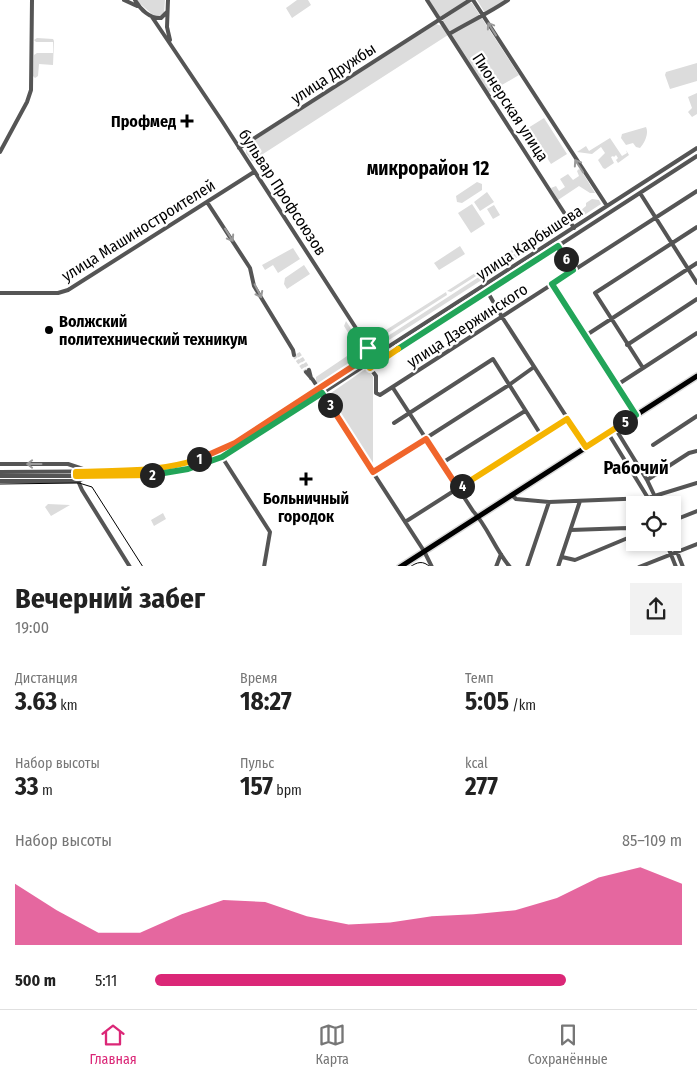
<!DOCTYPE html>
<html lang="ru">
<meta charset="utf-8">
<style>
:root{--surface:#fff;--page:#f2f2f2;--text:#222;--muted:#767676;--line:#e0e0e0;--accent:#db2777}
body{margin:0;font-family:"Fira Sans Condensed",sans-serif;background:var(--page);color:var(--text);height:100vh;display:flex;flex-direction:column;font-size:19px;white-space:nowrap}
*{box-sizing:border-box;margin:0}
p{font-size:16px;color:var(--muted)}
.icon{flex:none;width:28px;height:28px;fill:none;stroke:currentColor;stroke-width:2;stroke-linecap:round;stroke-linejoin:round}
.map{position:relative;height:566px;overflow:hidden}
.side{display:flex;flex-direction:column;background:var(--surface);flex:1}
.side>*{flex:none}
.buttons{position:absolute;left:626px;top:496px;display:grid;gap:10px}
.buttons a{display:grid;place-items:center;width:55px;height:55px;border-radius:0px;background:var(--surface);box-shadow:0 2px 8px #0003;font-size:25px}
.pin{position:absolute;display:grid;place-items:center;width:42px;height:42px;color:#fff;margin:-21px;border-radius:10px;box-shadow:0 2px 8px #0006}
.km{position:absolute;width:25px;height:25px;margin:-12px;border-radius:50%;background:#222;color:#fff;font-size:14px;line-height:25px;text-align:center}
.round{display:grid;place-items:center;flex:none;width:52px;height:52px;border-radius:0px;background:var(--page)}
.overview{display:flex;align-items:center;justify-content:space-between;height:85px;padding:0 15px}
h1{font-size:28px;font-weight:700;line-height:38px}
.figures{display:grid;grid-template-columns:repeat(3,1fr);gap:8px;height:85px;padding:5px 15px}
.figures div{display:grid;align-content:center}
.figures b{font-size:25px;font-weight:700}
.figures small{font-size:14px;font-weight:400}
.figures p{font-size:14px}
.chart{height:140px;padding:10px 15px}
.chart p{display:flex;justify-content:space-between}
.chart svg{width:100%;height:90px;margin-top:5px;fill:var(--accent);opacity:.7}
ul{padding:0 15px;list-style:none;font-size:16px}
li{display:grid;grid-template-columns:80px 60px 1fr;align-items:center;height:38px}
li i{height:12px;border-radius:6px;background:var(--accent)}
.menu{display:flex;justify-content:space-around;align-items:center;height:70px;border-top:1px solid var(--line);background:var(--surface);font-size:14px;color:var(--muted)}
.menu a{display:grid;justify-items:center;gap:2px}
.menu .selected{color:var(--accent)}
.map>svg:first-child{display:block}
.green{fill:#dcdcdc}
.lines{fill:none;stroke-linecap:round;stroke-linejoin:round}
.minor-tunnel{stroke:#d9d9d9;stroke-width:4;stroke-dasharray:4 2;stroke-linecap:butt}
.major-casing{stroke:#dbdbdb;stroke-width:8}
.minor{stroke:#555;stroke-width:4}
.major{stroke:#000;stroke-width:5}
.tram{stroke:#000;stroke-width:1}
.oneway{stroke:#999}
.split-1-casing{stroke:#fff;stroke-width:10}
.split-2-casing{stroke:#fff;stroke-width:10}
.split-3-casing{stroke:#fff;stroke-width:10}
.split-4-casing{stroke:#fff;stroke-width:10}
.split-5-casing{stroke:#fff;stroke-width:10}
.split-6-casing{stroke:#fff;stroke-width:10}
.split-7-casing{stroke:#fff;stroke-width:10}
.split-8-casing{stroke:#fff;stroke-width:10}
.split-1{stroke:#f0652b;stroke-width:6}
.split-2{stroke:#f5b400;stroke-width:6}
.split-3{stroke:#22a559;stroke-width:6}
.split-4{stroke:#f0652b;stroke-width:6}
.split-5{stroke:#f5b400;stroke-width:6}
.split-6{stroke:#22a559;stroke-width:6}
.split-7{stroke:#22a559;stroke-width:6}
.split-8{stroke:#f5b400;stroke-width:6}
.poi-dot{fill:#000;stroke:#fff;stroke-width:2}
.labels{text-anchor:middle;stroke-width:4.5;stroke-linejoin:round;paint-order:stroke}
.street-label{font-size:16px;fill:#000;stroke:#fff}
.poi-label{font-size:16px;font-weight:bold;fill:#000;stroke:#fff;text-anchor:end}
.neighbourhood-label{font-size:18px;font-weight:bold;fill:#000;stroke:#fff}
.quarter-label{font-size:19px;font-weight:bold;fill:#000;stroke:#fff}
</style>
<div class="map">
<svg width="697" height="567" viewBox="0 0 697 567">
<rect width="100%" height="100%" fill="#fff"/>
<path class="green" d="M136 0H165L164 13 160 17 154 16Z
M297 0H308L311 5 292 18 286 8Z
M429 0H467L440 18Z
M477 0H505L485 13Z
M469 2 472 3 519 75 488 93 442 21Z
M436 24 442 26 448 35 252 161 246 153 247 145Z
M37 38 53 39 54 41 53 65 39 64 38 76 35 78 33 76 34 55 37 53H53V42H36L34 40Z
M697 63V81L670 89 665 75 666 72Z
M697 93V114L692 117 688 112 692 108 688 97Z
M544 118 567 154 551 164 528 128Z
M646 127C649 133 645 143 640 148L636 147 633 143 626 145 621 138 622 134Z
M610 138 622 156 627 153 626 150 629 155 618 163 616 160 618 158 616 155 614 157 613 156 611 157 614 163 605 169 603 168 598 160 605 153 601 147 592 154 577 152 586 146 589 151Z
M579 169 581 170 595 193H590L579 186 558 200 551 188 556 186 559 191 565 187 560 179 568 174 573 180 579 176 577 171Z
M477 182 482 184V190L462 203 457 202 456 196Z
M487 192 494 202 480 211 474 202Z
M592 199 599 200 601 204 575 221H573L569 214 578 208 580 211 586 206V203Z
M472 204 485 224 471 233 458 213Z
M494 205 500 215 493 219 487 209Z
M554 222 556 225 495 264 492 263Z
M562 223 565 225 564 227 375 349 373 348 374 345Z
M460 246 465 254 439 270 434 263Z
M293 248 300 259 278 273 273 265 265 270 262 265Z
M304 265 310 274 287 289 284 284 285 278Z
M483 268 484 271 451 292 447 291Z
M446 292 447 295 372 343 370 340Z
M346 321 361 344 357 347 344 326Z
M356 350 362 357 322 384 320 385 316 382V377Z
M367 368 373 377V465L328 395Z
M315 394 316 395C276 421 232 457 186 468 154 475 123 475 90 475V473C116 473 141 474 167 470 223 461 268 424 315 394Z
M48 504 70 505 51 516 45 507Z
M163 513 166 519 154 526 151 520Z"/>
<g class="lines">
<path class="minor-tunnel" d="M298 353 309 370
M294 355 306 372"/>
<g class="major-casing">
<path id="major" d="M400 567 697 376"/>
</g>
<path class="minor" d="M124 0 137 6
M135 0C140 9 150 19 161 18L167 12
M168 0 167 27 170 40
M427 0 574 228
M473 0 607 206
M152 17 222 121 374 356
M449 34C469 22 489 13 508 0
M239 148 470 0
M0 152 27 102 31 90 32 0
M640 193 697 283
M207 202 250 268 254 286 293 350 294 355
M558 246 573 270
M552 284 636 415
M487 291 502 317 586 447
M0 293H58L68 290 254 172
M585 336 697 263
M627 345 697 299
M373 358 370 368 376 376V393L380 395 697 191
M371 367 697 156
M643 368 595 293 697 227
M309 370 311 378
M306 372 313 380 424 551 432 567
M617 385 697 333
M393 388 473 511C488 527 495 550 510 567
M394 423 493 359 541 435
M615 428 647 480 659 505
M608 433 648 498 651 505
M653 445 697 416
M222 457 270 532 264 567
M442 463 525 411
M0 464H68L86 470
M0 472 145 471 187 463 203 458 235 443 365 359 374 356
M373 472 509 385 534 367
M0 476H145L188 469 222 457 237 448 367 364 374 356 697 148
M76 476 82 490 130 567
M647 480 689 453 697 451
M0 481H78L85 478
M512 495 516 499 549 502 648 498 697 483
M672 521 697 511
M405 522 567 419
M571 530 628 528 632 536
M672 539 683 567
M666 542 676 567
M562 557 575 560 635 535
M496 567 501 554
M527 567 549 502
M558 567 580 501
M639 567 697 544"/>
<use href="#major" class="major"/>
<path class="tram" d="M0 484 79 483 92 487 143 567
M410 567C417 562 423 560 430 567"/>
</g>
<defs><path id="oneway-shaft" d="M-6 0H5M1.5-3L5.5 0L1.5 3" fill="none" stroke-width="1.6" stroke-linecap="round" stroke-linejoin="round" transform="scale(1.25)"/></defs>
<g class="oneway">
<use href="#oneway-shaft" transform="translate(492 29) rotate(-122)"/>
<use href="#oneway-shaft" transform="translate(579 166) rotate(-123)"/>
<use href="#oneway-shaft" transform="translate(229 235) rotate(58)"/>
<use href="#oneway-shaft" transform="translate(258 291) rotate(63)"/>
<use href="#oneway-shaft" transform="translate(34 464) rotate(180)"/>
</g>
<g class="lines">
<g class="split-1-casing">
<path id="split-1" d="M199 459 235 443 364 359 368 348"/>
</g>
<g class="split-2-casing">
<path id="split-2" d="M152 475 76 476V472C120 470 156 473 199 459"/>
</g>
<g class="split-3-casing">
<path id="split-3" d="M152 475 188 469 222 457 322 393 330 405"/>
</g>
<g class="split-4-casing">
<path id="split-4" d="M330 405 373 472 426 439 458 488 462 486"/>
</g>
<g class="split-5-casing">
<path id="split-5" d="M462 486 567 419 586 447 625 422"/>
</g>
<g class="split-6-casing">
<path id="split-6" d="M566 259 573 270 552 284 636 415 625 422"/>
</g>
<g class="split-7-casing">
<path id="split-7" d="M398 349 558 246 566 259"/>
</g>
<g class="split-8-casing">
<path id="split-8" d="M368 348 374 356 370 368 398 349"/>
</g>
<use href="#split-1" class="split-1"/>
<use href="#split-2" class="split-2"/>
<use href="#split-3" class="split-3"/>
<use href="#split-4" class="split-4"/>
<use href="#split-5" class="split-5"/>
<use href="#split-6" class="split-6"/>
<use href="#split-7" class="split-7"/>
<use href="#split-8" class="split-8"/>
</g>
<g class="poi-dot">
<path d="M184.5 113.5h5v5h5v5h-5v5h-5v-5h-5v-5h5z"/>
<circle cx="49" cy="330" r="5"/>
<path d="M303.5 471.5h5v5h5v5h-5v5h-5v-5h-5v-5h5z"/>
</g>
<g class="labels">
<g class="street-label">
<text transform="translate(333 73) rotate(-33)" y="6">улица Дружбы</text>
<text transform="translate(511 107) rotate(57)" y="6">Пионерская улица</text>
<text transform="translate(283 192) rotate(57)" y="6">бульвар Профсоюзов</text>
<text transform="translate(138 230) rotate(-32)" y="6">улица Машиностроителей</text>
<text transform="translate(529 242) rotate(-33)" y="6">улица Карбышева</text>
<text transform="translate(467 325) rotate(-33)" y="6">улица Дзержинского</text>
</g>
<g class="poi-label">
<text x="176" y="127">Профмед</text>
<text x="59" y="327" text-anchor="start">Волжский<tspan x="59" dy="18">политехнический техникум</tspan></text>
<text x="306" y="504" text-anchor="middle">Больничный<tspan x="306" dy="18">городок</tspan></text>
</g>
<g class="neighbourhood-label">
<text x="636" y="474">Рабочий</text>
</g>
<g class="quarter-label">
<text x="428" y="175">микрорайон 12</text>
</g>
</g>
</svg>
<div class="buttons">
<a><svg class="icon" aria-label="locate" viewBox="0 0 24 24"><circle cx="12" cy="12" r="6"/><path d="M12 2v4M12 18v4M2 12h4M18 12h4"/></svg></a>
</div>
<div class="pin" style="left:368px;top:348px;background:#1e9e55"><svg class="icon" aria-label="arrive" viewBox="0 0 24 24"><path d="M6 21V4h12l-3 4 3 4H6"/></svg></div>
<b class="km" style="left:199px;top:459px">1</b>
<b class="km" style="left:152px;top:475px">2</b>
<b class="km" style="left:330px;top:405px">3</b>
<b class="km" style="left:462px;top:486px">4</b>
<b class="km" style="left:625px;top:422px">5</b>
<b class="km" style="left:566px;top:259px">6</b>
</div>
<section class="side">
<div class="overview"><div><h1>Вечерний забег</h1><p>19:00</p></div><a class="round"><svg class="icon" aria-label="share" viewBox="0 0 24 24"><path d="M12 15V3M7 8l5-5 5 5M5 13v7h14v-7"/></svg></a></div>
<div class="figures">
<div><p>Дистанция</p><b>3.63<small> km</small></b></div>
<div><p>Время</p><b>18:27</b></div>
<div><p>Темп</p><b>5:05<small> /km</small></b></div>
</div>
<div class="figures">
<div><p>Набор высоты</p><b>33<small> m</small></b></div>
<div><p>Пульс</p><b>157<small> bpm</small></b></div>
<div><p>kcal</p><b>277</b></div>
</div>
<div class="chart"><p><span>Набор высоты</span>85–109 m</p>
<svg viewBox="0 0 160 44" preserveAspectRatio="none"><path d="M0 44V14L10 27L20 38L30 38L40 29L50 22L60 23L70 30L80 34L90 33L100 30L110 29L120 27L130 21L140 11L150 6L160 14V44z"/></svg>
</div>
<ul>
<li><b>500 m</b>5:11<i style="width:78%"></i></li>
</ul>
</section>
<nav class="menu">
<a class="selected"><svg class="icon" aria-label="home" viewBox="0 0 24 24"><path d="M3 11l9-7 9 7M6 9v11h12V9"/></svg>Главная</a>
<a><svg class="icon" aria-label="map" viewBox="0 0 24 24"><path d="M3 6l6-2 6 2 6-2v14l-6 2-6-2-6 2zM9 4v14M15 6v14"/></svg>Карта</a>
<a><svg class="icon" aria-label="saved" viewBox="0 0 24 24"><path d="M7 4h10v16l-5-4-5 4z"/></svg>Сохранённые</a>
</nav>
